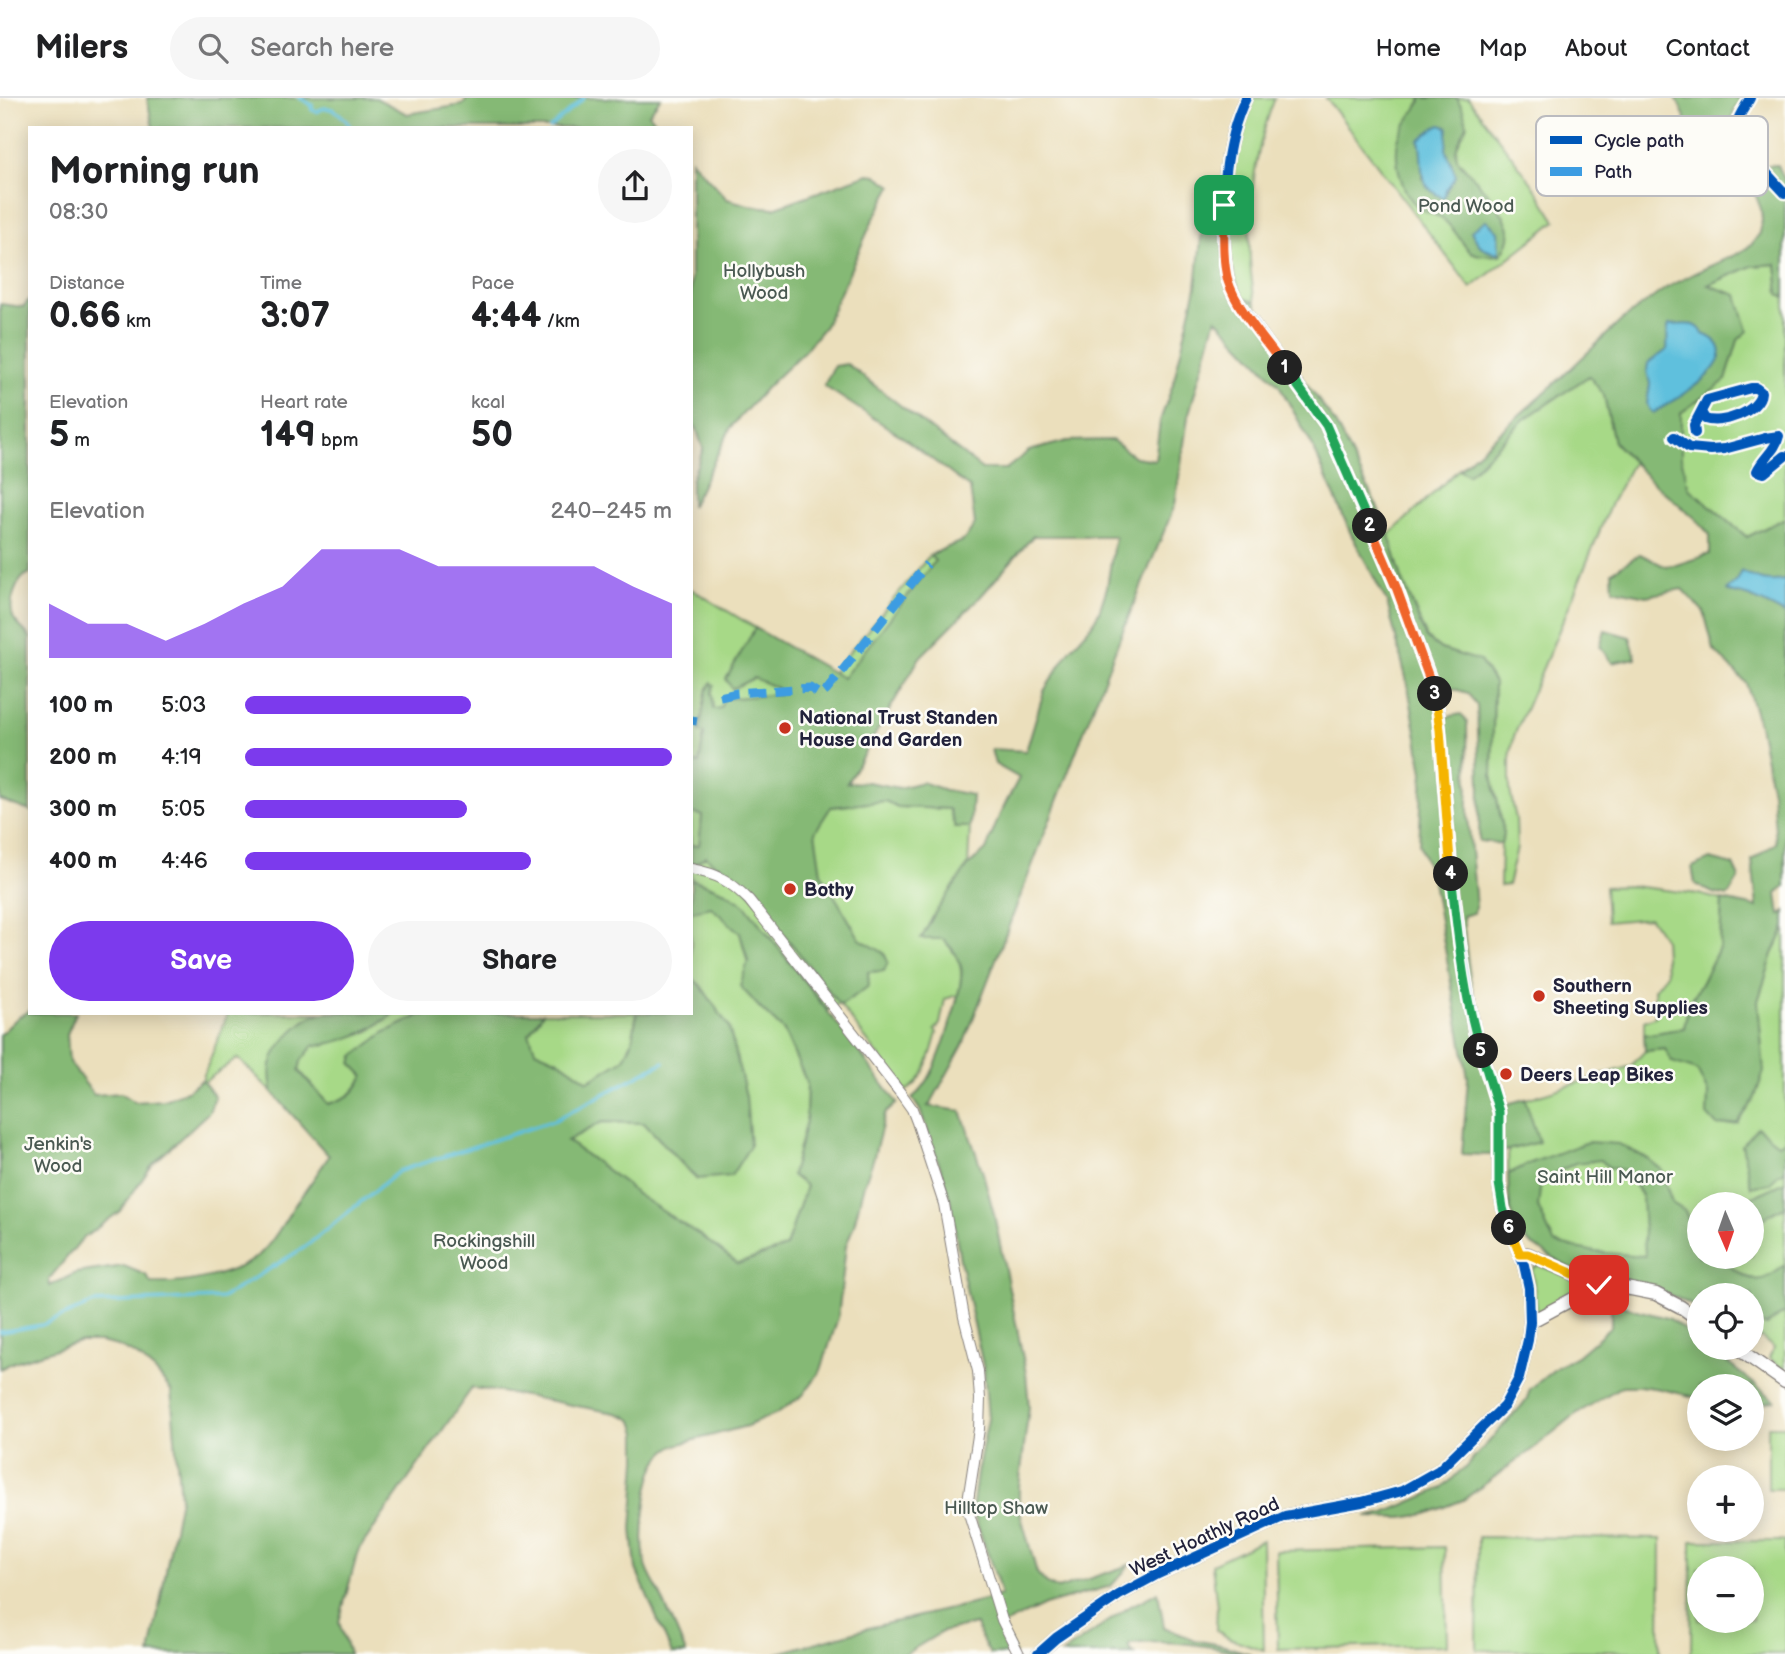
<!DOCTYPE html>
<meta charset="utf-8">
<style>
:root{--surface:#fff;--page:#f6f6f6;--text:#202124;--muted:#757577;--line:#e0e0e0;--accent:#7c3aed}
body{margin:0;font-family:"Balsamiq Sans",sans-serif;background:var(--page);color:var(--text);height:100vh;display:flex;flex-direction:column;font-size:26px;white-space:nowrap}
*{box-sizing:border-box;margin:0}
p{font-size:23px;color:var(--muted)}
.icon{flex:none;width:38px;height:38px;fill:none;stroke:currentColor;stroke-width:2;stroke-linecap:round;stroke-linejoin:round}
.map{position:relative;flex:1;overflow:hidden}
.panel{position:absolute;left:28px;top:28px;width:665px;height:889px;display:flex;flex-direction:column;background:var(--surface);border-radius:0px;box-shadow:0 4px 18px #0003}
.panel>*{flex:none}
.needle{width:46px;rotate:178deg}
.fabs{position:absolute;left:1687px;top:1094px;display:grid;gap:14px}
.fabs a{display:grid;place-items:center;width:77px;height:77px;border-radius:50%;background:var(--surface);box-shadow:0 4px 18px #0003;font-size:35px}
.pin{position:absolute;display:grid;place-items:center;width:60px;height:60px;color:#fff;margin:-30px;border-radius:14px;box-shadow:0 4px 10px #0006}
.km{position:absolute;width:35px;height:35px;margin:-18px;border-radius:50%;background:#222;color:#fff;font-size:19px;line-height:35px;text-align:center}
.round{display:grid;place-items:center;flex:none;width:74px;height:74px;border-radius:37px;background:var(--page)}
.head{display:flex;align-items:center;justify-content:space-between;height:119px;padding:0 21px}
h1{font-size:38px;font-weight:800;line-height:52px}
.stats{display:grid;grid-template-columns:repeat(3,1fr);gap:10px;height:119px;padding:7px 21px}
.stats div{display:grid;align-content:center}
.stats b{font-size:35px;font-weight:800}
.stats small{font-size:19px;font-weight:400}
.stats p{font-size:19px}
.chart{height:196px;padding:14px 21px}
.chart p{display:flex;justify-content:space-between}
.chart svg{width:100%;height:126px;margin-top:7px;fill:var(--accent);opacity:.7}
.action{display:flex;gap:14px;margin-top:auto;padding:14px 21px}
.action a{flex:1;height:80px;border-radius:42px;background:var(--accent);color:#fff;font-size:28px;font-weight:800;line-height:80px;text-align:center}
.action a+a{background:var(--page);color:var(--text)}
ul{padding:0 21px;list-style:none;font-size:23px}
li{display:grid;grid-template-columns:112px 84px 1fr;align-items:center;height:52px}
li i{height:18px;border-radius:9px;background:var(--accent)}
header{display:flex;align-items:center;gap:42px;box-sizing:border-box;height:98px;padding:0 35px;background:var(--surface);border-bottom:2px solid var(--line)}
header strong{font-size:33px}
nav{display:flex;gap:38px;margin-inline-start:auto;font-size:24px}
.search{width:490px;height:63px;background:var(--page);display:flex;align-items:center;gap:18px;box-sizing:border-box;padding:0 24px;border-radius:38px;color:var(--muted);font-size:26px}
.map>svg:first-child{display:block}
.green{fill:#a7d987;stroke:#647e61;stroke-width:2;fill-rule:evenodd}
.forest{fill:#85b974;stroke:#546e58;stroke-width:2;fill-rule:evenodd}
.water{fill:#5fc0dd;stroke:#40718c;stroke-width:2}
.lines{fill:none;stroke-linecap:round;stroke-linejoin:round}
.stream{stroke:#5fc0dd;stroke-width:3.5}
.minor-casing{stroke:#86807c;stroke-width:12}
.tertiary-casing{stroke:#86807c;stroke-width:15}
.minor{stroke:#fff;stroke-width:10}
.tertiary{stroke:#fff;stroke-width:12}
.quiet{stroke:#3c9ce2;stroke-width:9;stroke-dasharray:18 9;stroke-linecap:butt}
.cycleway-casing{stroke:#fdfcf7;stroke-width:15}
.cycleway{stroke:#0057b8;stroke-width:10}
.split-1-casing{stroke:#fff;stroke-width:14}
.split-2-casing{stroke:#fff;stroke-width:14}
.split-3-casing{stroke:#fff;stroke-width:14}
.split-4-casing{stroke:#fff;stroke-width:14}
.split-5-casing{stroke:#fff;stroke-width:14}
.split-6-casing{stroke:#fff;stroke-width:14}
.split-7-casing{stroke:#fff;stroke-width:14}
.split-1{stroke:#f0652b;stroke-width:9}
.split-2{stroke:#22a559;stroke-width:9}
.split-3{stroke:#f0652b;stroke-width:9}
.split-4{stroke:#f5b400;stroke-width:9}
.split-5{stroke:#22a559;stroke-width:9}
.split-6{stroke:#22a559;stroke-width:9}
.split-7{stroke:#f5b400;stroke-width:9}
.poi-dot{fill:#c8321e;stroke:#fdfcf7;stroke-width:2.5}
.labels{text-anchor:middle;stroke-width:5;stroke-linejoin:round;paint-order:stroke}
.park-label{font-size:19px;fill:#4a5952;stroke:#fdfcf7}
.poi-label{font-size:19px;font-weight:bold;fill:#22223b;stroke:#fdfcf7;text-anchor:start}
.street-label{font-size:19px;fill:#22223b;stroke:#fdfcf7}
.key{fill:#fdfcf7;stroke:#bbbbbf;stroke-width:2}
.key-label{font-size:19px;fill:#22223b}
</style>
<header>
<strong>Milers</strong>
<div class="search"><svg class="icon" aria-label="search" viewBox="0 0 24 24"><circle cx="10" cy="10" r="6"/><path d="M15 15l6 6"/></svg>Search here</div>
<nav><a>Home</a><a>Map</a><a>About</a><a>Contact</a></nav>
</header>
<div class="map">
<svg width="1785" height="1556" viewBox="0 0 1785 1556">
<rect width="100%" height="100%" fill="#fdfcf7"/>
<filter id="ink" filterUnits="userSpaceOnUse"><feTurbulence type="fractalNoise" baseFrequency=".0143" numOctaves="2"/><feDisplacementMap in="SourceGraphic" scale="14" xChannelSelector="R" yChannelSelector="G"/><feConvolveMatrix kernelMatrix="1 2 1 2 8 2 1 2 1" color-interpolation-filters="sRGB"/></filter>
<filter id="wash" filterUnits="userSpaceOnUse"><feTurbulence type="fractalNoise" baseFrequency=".00686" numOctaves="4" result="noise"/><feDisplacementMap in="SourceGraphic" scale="28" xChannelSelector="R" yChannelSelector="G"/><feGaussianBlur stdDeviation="1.57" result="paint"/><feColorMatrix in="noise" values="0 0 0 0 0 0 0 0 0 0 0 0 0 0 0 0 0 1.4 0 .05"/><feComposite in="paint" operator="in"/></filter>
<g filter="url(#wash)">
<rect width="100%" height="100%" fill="#ebdfbc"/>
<path class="green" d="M1253 0H1275C1251 60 1243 140 1255 204L1242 200 1231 168 1227 127 1232 72 1245 13Z
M1326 0H1468L1531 84 1556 123 1471 190Z
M1776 166 1779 195 1785 200V420L1747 439 1689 390 1681 360V314L1726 282 1738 242 1707 187 1752 168Z
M1589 278 1604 297 1614 344 1633 364 1611 405 1565 518 1514 638 1510 660V693L1516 721 1517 750 1508 787 1500 788 1501 746 1504 736 1492 677 1494 585 1480 563 1441 551 1427 540 1402 481 1389 437 1459 371 1469 376 1523 322Z
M1005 418 1115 438H1033L981 498 920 559 832 709 885 703 898 709 949 711 955 729H970L968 768 922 841H943C961 860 965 872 958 897L945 901 940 926 935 932 937 935C931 955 926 983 906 993L839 906 828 912 744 806 709 787 691 781V491L827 573 833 574 930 457 935 462Z
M1632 788 1698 796 1722 802 1720 848 1702 884 1688 908 1684 930 1644 937V923L1656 918 1654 891 1666 876 1664 841 1650 820 1607 824 1605 789Z
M711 808 740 835 759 909 784 933 807 985 806 1023 792 1077 806 1088 786 1149 738 1166 701 1138 636 1096 623 1084 566 1042 602 1024 644 1025 696 1081 701 888 691 879V814Z
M1785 829V1273L1769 1260 1774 1250 1760 1239 1755 1245 1752 1246V1197H1699V1212L1684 1201 1650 1189 1589 1177 1532 1147 1509 1110 1508 1052 1504 1008 1631 968 1645 953 1665 951 1758 903 1773 856ZM1699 1106H1752V1158H1699Z
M228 915H322L306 921 271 967 272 994 238 960 204 984 202 982Z
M395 915H416L417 920 385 934 352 966 364 978C353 997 348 1000 328 1006L299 972 301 963 313 948 328 946 369 933Z
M543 915H637L632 944 624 961 588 983 558 962 535 953 529 935Z
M1538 1167 1587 1186 1578 1193 1537 1215 1532 1172Z
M1768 1328H1785V1391H1768Z
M1478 1439 1661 1441 1660 1554 1477 1552Z
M1262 1442 1264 1552 1229 1540 1216 1532 1217 1509 1212 1466Z
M1692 1443H1785V1556H1691ZM1699 1470H1752V1522H1699Z
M1445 1449 1447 1547 1278 1551 1276 1453Z"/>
<path class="forest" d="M147 0H376L407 16 462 7 468 0H661L649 16 661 30H153Z
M1423 0H1457L1463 12 1467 27C1463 40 1452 48 1458 63 1472 78 1505 112 1509 131 1511 141 1506 151 1500 157 1459 161 1470 146 1445 123 1437 115 1425 115 1417 108 1401 95 1394 62 1398 42 1401 30 1416 11 1423 0ZM1447 29 1446 51 1455 77 1446 93 1422 81V55L1419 43Z
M1676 0H1741L1734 13 1730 36 1756 68 1778 67 1785 83V200L1779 196 1776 166 1752 168 1708 187 1737 197 1748 233 1738 242 1726 282 1681 315V360L1689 390 1747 439 1785 420V482L1767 484 1751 479 1737 483 1729 494C1750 497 1766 506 1785 516V788L1777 796 1780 817 1785 813V829L1773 856 1758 903 1764 973 1754 1002 1738 1025 1717 1028 1707 1017 1708 995 1697 972 1672 964 1665 951 1645 953 1644 937 1684 930 1688 908 1702 884 1720 848 1722 802 1757 809 1752 762 1776 745 1772 694 1759 627 1746 585 1714 552 1704 514 1682 491 1646 498 1613 491 1612 474 1640 456 1664 468 1676 467 1710 456V437L1695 420 1650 382 1614 344 1604 297 1589 278 1523 322 1468 377 1459 371 1563 278 1622 222 1666 190 1695 175 1739 155 1751 147 1760 135 1762 122 1761 111 1756 98 1736 74 1690 38 1685 19Z
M691 62 727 101 752 108 774 110 868 76 876 77 892 88 872 124 825 228 805 252 767 289 731 329 691 409V383L703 351 696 329H691Z
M1230 126 1231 168 1242 200 1255 204 1263 223 1276 243 1335 325 1377 408 1389 437 1402 481 1426 540 1441 551 1480 563 1494 585 1492 677 1504 736 1501 746 1479 743 1480 686 1477 608 1468 595 1441 587 1446 619 1461 616 1467 624 1468 719 1476 807 1473 815 1463 818C1467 882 1482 946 1503 1007L1525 1001 1539 1044 1489 1057 1462 1056 1468 980 1433 783 1419 746 1423 674 1408 588 1387 504 1351 436 1313 349 1279 287 1216 220 1188 319 1175 407 1123 532 963 947 931 1005 928 1008 961 1013 983 1075 994 1116 1026 1275 1029 1309 1019 1389V1411L1037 1475 1047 1486 1058 1491 1130 1467 1111 1488 1045 1507 1001 1528 1015 1556H990L980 1538 976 1526 942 1534 905 1556H775L872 1529 971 1506 1001 1497 996 1479 972 1412 977 1375 988 1321 984 1272 960 1162 951 1105 942 1074 920 1012 912 1000C921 993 927 985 932 974 941 956 965 887 961 869 958 857 951 849 943 841H921L935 815 968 768 986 752 1000 716 1019 680 995 666 991 651 1026 653 1044 593 1070 552 1092 527 1100 511 1107 489 1115 438H1033L981 498 920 559 847 685 867 684 899 690 922 684 945 692 972 697 970 729H955L949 711 898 709 885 703 831 709 815 734 821 775 860 841 884 855 888 864 884 873 868 874 869 888 843 906H839L753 797 725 770 713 765 706 758 691 768V747H699L702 717 691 715V665H699L704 635 699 634 706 594 711 585 714 587 712 594 713 611 721 610 723 601 779 596 777 590 754 580 732 591 726 581 755 530 843 580 935 463 930 457 964 442 975 426 970 390 901 338 824 288 834 268 847 266 982 371H1006L1029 353 1067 343 1112 342 1135 359 1155 362 1160 323 1173 286 1196 189 1202 131Z
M30 201V475C16 480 7 507 14 521 18 527 25 533 30 539V713L0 702V206L23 209Z
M1605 532 1630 539 1636 560 1612 565 1600 548Z
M1710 761 1733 767 1739 780 1728 798 1713 795 1695 786 1692 769Z
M691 781 726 794 744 806 860 955 897 1005 885 1016 873 1062 863 1090 854 1127 846 1148 838 1220 821 1272 803 1297 777 1315 747 1328 676 1347C673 1349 669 1350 667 1352 645 1369 639 1442 646 1467 649 1478 655 1486 660 1496 669 1516 679 1536 686 1556H672L636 1471 632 1431 637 1362V1335L633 1323 625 1318 616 1315C568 1307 521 1296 472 1290L358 1453 339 1524 349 1556H150L180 1400 171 1292 155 1273 136 1257 118 1248 100 1244H79L14 1264 0 1271V937L17 920 30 912V915H76L67 936 69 964 94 997 121 995 135 1004 164 1002 187 993 202 982 215 999 209 1014 153 1066 120 1113 81 1142 49 1181 50 1188 76 1175 124 1168 146 1177 151 1185C181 1187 240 1177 262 1154 278 1139 286 1118 299 1101 309 1088 319 1073 329 1058L272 994C271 986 269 975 271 967 275 947 303 918 323 915 345 913 373 915 395 915 368 934 346 944 313 948L301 963 299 973 328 1006C348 1000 354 997 364 978L352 966 354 958 385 934 419 918 438 915H543L529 935 535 952 558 962 588 983 624 961 632 944 637 915H691V879L701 888 729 929 746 998 750 1048 731 1078 697 1081 644 1025 602 1024 567 1043 623 1084 636 1096 701 1138 738 1166 786 1149 806 1088 792 1077 806 1023 807 985 784 933 759 909 740 888 748 863 740 835 711 809 691 814Z
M1757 1029 1779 1046 1785 1042V1073L1778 1076 1771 1085 1751 1089 1742 1047Z
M1588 1044 1619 1046 1647 1060 1661 1071 1672 1105 1685 1113 1699 1145V1158L1736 1159 1723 1164C1751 1182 1757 1191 1785 1167V1214L1767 1227 1752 1225V1197H1699V1212C1665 1189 1630 1188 1592 1178 1575 1174 1558 1163 1543 1154 1533 1148 1521 1140 1516 1129 1508 1112 1509 1095 1508 1076L1528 1066ZM1601 1062 1608 1069 1627 1073 1642 1099 1645 1158 1595 1154 1554 1145 1538 1109 1541 1083 1575 1065Z
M1785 1084V1109C1756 1121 1760 1125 1752 1152V1106H1737Z
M1611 1205 1670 1221 1699 1243V1250H1708L1775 1302 1752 1309V1288H1699V1300L1661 1291 1639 1288H1622L1576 1316 1534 1350 1463 1402 1427 1416 1402 1420 1366 1419 1385 1415 1443 1390 1460 1373 1463 1372 1526 1303 1530 1291 1557 1269 1577 1258 1611 1229Z
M1158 1494 1164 1529 1194 1542 1221 1547 1251 1556C1239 1556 1230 1553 1218 1550 1190 1545 1159 1542 1130 1546L1128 1550 1135 1556H1062L1129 1509Z"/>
<path class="water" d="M1440 27 1448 29 1446 51 1456 78 1446 92 1444 100C1414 88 1425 68 1419 42L1434 30Z
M1486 122 1498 133 1499 155C1483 154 1478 147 1471 133Z
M1669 227C1682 227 1698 222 1703 236 1757 258 1672 303 1653 315L1649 311 1647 305 1650 286 1647 273 1648 265 1667 252C1668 244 1666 234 1669 227Z
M1742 473C1756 482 1768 485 1785 482V516C1766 506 1750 497 1729 494L1727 492 1737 483Z"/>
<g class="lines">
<path class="stream" d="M300 0 312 7V12L317 14C330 3 344 18 351 30
M550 30 584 0
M0 1234 42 1227 94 1205 222 1200 305 1149 399 1073 555 1022 664 964"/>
</g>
</g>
<g filter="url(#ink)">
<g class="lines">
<g class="minor-casing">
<path id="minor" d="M691 771C718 776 730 783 749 802L902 997 912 1011 917 1024 944 1106 964 1219 978 1273 980 1301 979 1331 967 1409 1002 1522 1019 1556"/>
</g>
<g class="tertiary-casing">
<path id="tertiary" d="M1520 1156H1528L1599 1187 1631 1191 1656 1196 1681 1209 1699 1222
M1530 1224 1599 1187
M1737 1250 1785 1284
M1038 1556 1056 1540 1119 1497 1156 1477 1285 1418 1362 1404 1402 1393 1439 1372 1504 1308 1519 1280 1528 1242 1530 1224 1529 1190 1524 1167 1503 1110 1499 1085V1014L1474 933 1460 846 1450 759 1438 612 1433 588 1396 489 1326 327 1237 203C1234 197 1230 190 1228 183 1226 176 1226 168 1225 161 1220 113 1224 43 1246 0"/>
</g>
<use href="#minor" class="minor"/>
<use href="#tertiary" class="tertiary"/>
<path class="quiet" d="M720 599 737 595 810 590 821 597 827 592 927 466
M691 622 697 623"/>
<g class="cycleway-casing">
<path id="cycleway" d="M1750 0C1746 8 1739 16 1737 25 1733 43 1773 82 1785 95
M1695 335 1694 327 1707 302 1751 290H1756L1761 294C1760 314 1721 327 1705 321L1701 314
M1674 339 1689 350 1711 352 1724 351 1765 340 1779 338C1776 352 1763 360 1757 373L1764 375 1785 358
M1038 1556 1056 1540 1119 1497 1156 1477 1285 1418 1362 1404 1402 1393 1439 1372 1504 1308 1519 1280 1528 1242 1530 1224 1529 1190 1524 1167 1503 1110 1499 1085V1014L1474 933 1460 846 1450 759 1438 612 1433 588 1396 489 1326 327 1237 203C1234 197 1230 190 1228 183 1226 176 1226 168 1225 161 1220 113 1224 43 1246 0"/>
</g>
<use href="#cycleway" class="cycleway"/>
</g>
</g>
<g class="lines" filter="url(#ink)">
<g class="split-1-casing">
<path id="split-1" d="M1224 107C1224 130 1222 162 1228 183 1236 210 1268 246 1285 270"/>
</g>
<g class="split-2-casing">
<path id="split-2" d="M1285 270 1326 327 1370 428"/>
</g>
<g class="split-3-casing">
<path id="split-3" d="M1370 428 1396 489 1435 596"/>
</g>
<g class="split-4-casing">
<path id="split-4" d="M1435 596 1440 632 1451 776"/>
</g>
<g class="split-5-casing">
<path id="split-5" d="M1451 776C1458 835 1463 897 1481 953"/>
</g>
<g class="split-6-casing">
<path id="split-6" d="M1481 953 1499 1014V1085L1503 1110 1509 1130"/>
</g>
<g class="split-7-casing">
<path id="split-7" d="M1509 1130 1520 1156H1528L1599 1187"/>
</g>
<use href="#split-1" class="split-1"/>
<use href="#split-2" class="split-2"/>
<use href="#split-3" class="split-3"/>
<use href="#split-4" class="split-4"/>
<use href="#split-5" class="split-5"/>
<use href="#split-6" class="split-6"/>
<use href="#split-7" class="split-7"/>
</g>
<g class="poi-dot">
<circle cx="785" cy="630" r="7"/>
<circle cx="790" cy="791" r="7"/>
<circle cx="1539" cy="898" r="7"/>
<circle cx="1506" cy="976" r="7"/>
</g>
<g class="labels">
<g class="park-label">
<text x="1466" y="114">Pond Wood</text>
<text x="764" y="179">Hollybush<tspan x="764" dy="22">Wood</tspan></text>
<text x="58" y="1052">Jenkin's<tspan x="58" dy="22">Wood</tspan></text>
<text x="1605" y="1085">Saint Hill Manor</text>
<text x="484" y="1149">Rockingshill<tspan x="484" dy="22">Wood</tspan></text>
<text x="996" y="1416">Hilltop Shaw</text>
</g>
<g class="poi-label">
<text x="799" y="626">National Trust Standen<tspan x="799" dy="22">House and Garden</tspan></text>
<text x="804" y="798">Bothy</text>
<text x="1553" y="894">Southern<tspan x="1553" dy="22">Sheeting Supplies</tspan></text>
<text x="1520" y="983">Deers Leap Bikes</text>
</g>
<g class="street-label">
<text transform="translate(1204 1438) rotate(-25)" y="7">West Hoathly Road</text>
</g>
</g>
<rect x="1536" y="18" width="232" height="80" rx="10" class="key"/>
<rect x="1550" y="38" width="32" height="8" fill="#0057b8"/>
<rect x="1550" y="69" width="32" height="9" fill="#3c9ce2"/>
<g class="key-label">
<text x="1594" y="49">Cycle path</text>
<text x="1594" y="80">Path</text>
</g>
</svg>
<div class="fabs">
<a><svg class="needle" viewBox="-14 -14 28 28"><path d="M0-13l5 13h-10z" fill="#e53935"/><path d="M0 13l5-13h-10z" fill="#757577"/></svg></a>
<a><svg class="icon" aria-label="locate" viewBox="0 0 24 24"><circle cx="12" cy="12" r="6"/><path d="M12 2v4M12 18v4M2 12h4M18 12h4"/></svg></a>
<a><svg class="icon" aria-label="layers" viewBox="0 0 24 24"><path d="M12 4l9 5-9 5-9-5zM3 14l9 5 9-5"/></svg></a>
<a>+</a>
<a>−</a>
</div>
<div class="pin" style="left:1224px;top:107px;background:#1e9e55"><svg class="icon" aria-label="arrive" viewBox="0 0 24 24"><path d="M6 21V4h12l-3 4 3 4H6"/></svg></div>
<div class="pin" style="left:1599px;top:1187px;background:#d93025"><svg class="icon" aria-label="check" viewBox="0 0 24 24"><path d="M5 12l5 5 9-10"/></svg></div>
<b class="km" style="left:1285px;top:270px">1</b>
<b class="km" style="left:1370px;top:428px">2</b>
<b class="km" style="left:1435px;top:596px">3</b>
<b class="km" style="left:1451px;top:776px">4</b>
<b class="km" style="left:1481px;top:953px">5</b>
<b class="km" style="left:1509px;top:1130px">6</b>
<section class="panel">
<div class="head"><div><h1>Morning run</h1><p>08:30</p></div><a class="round"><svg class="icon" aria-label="share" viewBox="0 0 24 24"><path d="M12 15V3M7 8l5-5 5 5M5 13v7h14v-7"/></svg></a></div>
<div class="stats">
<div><p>Distance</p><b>0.66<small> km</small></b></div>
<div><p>Time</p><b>3:07</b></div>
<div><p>Pace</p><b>4:44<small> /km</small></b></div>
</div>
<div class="stats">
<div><p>Elevation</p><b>5<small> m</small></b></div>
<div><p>Heart rate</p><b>149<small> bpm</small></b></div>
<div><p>kcal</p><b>50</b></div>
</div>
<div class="chart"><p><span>Elevation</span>240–245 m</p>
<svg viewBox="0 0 160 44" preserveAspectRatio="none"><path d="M0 44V25L10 32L20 32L30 38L40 32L50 25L60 19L70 6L80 6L90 6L100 12L110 12L120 12L130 12L140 12L150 19L160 25V44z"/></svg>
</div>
<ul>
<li><b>100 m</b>5:03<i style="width:53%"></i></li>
<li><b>200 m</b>4:19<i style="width:100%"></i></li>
<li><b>300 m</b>5:05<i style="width:52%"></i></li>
<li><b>400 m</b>4:46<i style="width:67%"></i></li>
</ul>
<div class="action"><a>Save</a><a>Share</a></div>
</section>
</div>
